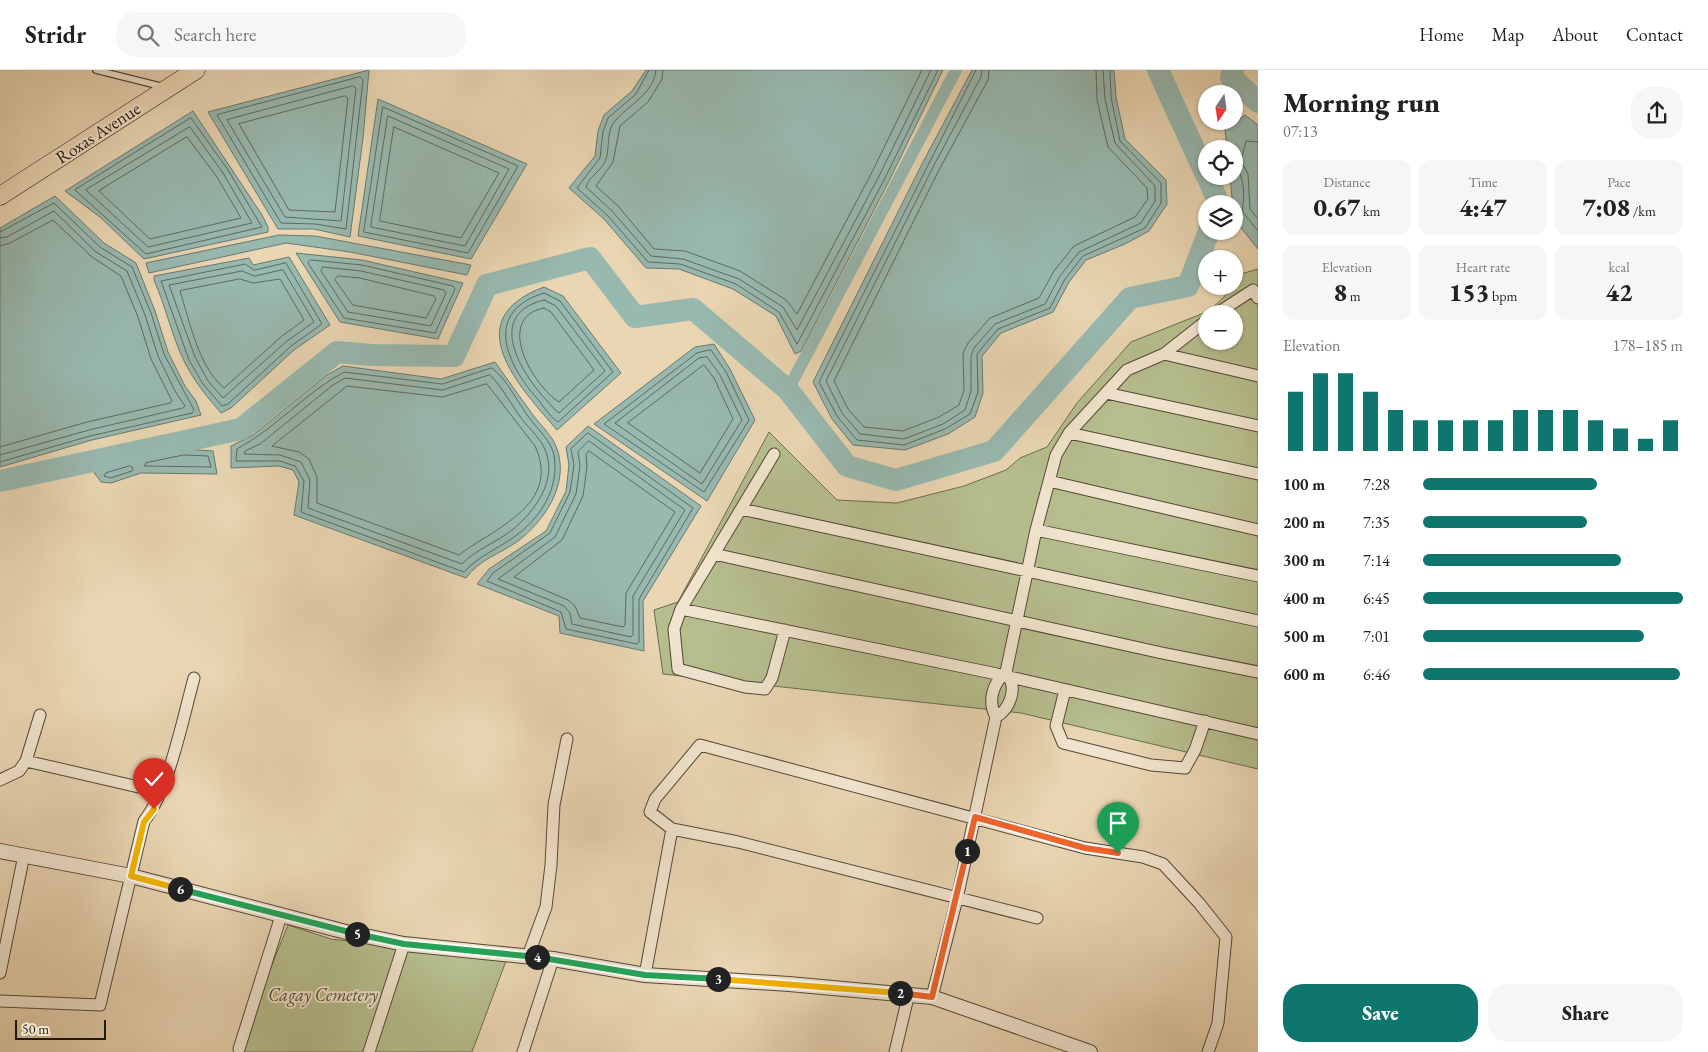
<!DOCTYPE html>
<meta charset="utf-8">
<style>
:root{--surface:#fff;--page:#f6f6f6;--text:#222;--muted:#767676;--line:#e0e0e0;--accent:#0f766e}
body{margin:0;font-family:"EB Garamond",serif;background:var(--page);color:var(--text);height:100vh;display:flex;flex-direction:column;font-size:19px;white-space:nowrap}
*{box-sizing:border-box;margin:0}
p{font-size:16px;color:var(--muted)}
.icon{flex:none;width:28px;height:28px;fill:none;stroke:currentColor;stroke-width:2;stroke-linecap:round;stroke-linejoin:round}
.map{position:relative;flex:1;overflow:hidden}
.sheet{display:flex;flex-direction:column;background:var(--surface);width:450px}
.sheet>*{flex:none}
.needle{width:32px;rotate:193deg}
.fabs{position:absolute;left:1198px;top:15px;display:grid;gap:10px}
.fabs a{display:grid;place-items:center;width:45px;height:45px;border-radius:50%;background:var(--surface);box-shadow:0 1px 4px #0004;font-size:25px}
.scale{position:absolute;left:15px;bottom:12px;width:91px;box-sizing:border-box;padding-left:5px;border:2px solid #231910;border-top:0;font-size:14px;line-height:18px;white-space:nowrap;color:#231910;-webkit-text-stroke:4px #f1e4ce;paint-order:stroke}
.pin{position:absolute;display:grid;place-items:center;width:42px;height:42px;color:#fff;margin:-51px -21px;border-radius:50% 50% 50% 0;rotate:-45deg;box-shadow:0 0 5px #0007}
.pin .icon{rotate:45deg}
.km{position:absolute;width:25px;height:25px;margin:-12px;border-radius:50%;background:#222;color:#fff;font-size:14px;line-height:25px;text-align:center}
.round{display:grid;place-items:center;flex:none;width:52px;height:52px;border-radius:20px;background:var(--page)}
.summary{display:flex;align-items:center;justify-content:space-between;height:85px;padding:0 25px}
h1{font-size:28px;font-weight:800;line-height:38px}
.figures{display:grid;grid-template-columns:repeat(3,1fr);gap:8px;height:85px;padding:5px 25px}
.figures div{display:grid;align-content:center;border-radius:12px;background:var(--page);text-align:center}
.figures b{font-size:25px;font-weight:800}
.figures small{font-size:14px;font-weight:400}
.figures p{font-size:14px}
.chart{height:140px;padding:10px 25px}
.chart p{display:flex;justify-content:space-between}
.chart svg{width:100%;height:90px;margin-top:5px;stroke:var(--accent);stroke-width:6}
.cta{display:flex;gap:10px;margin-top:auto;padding:10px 25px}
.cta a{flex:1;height:58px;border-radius:20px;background:var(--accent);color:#fff;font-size:20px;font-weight:800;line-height:58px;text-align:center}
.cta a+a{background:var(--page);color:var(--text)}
ul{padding:0 25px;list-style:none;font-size:16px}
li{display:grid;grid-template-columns:80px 60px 1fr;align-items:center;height:38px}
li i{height:12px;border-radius:6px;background:var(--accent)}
header{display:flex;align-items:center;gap:30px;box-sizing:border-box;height:70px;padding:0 25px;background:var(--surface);border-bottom:1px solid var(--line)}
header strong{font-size:24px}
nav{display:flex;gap:28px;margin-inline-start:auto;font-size:18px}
.search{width:350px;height:45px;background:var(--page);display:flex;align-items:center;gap:12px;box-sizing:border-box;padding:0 18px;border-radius:20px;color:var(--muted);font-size:19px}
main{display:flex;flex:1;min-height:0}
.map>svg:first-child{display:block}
.green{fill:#b6be8d;stroke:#6c6c4e;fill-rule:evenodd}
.water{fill:#98b9b0;stroke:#697970}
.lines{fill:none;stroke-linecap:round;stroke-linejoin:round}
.shore{stroke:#5e6960;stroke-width:1}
.stream{stroke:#697970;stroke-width:4}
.canal{stroke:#98b9b0;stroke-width:12}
.river{stroke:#98b9b0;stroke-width:22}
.service-casing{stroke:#554839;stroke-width:8}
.minor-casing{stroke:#554839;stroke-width:13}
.tertiary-casing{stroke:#554839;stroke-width:16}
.primary-casing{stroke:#231910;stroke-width:19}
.service{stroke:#f1e4ce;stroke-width:5.5}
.minor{stroke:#f1e4ce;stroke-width:11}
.tertiary{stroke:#f1e4ce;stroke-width:14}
.primary{stroke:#ead6b3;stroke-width:18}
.split-1-casing{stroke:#fff;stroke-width:10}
.split-2-casing{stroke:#fff;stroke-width:10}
.split-3-casing{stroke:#fff;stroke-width:10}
.split-4-casing{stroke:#fff;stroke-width:10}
.split-5-casing{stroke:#fff;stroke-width:10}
.split-6-casing{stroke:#fff;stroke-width:10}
.split-7-casing{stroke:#fff;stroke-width:10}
.split-1{stroke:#f0652b;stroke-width:6}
.split-2{stroke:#f0652b;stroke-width:6}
.split-3{stroke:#f5b400;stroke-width:6}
.split-4{stroke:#22a559;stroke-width:6}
.split-5{stroke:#22a559;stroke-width:6}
.split-6{stroke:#22a559;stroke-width:6}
.split-7{stroke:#f5b400;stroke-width:6}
.labels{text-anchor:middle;stroke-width:4;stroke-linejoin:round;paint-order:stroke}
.street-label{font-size:18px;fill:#231910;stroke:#f1e4ce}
.park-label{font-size:18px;font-style:italic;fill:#4f4b36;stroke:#f1e4ce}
</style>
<header>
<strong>Stridr</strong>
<div class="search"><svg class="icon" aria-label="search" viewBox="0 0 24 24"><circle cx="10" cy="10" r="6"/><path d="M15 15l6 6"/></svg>Search here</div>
<nav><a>Home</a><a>Map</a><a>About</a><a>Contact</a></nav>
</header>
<main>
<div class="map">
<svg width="1258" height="982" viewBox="0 0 1258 982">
<rect width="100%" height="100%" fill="#ead6b3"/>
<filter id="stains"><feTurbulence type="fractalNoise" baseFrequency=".004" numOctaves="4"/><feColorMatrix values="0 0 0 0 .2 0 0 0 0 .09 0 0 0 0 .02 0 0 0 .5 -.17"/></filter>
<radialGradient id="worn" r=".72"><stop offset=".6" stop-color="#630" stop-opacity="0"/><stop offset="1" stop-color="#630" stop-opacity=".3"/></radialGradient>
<path class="green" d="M1258 199V699L1021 643 663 604 654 540 678 532 769 362 837 430 897 433 964 416 1006 400 1020 388 1047 377 1077 333 1131 272 1209 241 1224 227 1241 204ZM1206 244H1234V271H1206Z
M288 855 331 869 506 891 472 982H237Z"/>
<path class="water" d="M369 0 363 68 350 167 314 159H278L208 42Z
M646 0H943L888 113 801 281 795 284 776 246 733 219 679 199 646 198 604 149 569 118 595 86 598 61 604 45 632 21Z
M972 0H1114L1116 27 1125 69 1166 110 1167 134 1149 161 1125 174 1086 190 1069 212 1053 242 1001 263 982 286 983 323 975 347 948 364 905 380 853 375 832 349 813 312 923 92Z
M378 29 527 94 471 189 358 166Z
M193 41 262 145 268 157V162L144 189 100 147 65 121Z
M1245 45 1258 55V179L1234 149 1230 106H1234V79H1227L1225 60Z
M55 126 104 173 136 193 155 241 168 282 185 316 196 331 201 345 92 370 0 397V158Z
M279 165 315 166 471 195 467 205 350 182 286 173 149 203 146 193Z
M296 183 362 190 463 213 438 269 340 252Z
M289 187 330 255 294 280 231 338 221 343C207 327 195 312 185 293 172 267 166 237 154 210V206L249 188 253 195Z
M544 217 563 226 621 303 557 360C519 316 456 250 544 217Z
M714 274 730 299 755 350 707 431 594 354 695 277Z
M495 292C507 309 520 327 533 345 542 357 554 367 558 382 568 416 544 451 518 471 500 484 480 489 466 508L294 445 299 412 293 400 279 396 231 398V376L253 365 327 305 343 296 441 309Z
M588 356 701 436 643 531 644 581 560 563 559 546 477 514 489 499 546 461 566 421 569 395 566 377Z
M184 379 213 381 217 404 141 403 111 413 101 412 93 401Z"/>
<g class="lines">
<path class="shore" d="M649 0 636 24 608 48 603 62 600 88 577 118 608 146 648 192 680 194 736 214 779 242 797 274 884 110 938 0
M656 0C654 24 628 35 615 51 606 61 610 77 606 89 603 100 589 106 586 117L612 141 651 186 683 189 739 209 783 237 797 260 878 108 931 0
M663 0 662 9 648 32 620 56 613 92 596 116 618 136 654 179 685 181 740 201 786 230 797 244 871 104 922 0
M976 0 819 312 837 346 857 370 904 375 945 359 970 344 978 322 977 284 998 259 1050 238 1065 209 1083 186 1145 158 1161 133V113L1120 71 1111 27 1110 0
M982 0 981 7 933 97 826 311 842 343 860 364 904 369 943 354 965 340 971 321V286L974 278 995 254 1045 234 1060 206 1079 182 1141 153 1155 131V116L1115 73 1105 29 1103 0
M989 0 988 10 939 100 834 311 848 339 864 357 903 361 939 347 959 335 964 320 963 283 968 273 990 248 1039 228 1054 201 1074 176 1135 147 1148 129 1147 118 1108 77 1097 30 1096 0
M360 7 363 10 346 159 315 154 281 153 217 45Z
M353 16 356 18 341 151 285 147 227 50Z
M345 26 348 28 335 142 289 140 239 54Z
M383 37 518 96 468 183 364 162Z
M388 46 509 99 465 176 371 157Z
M191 48 228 100 262 157 146 184 75 120Z
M190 57 223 103 252 153 148 177 86 120Z
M394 57 499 103 461 168 380 151Z
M187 67 217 107 241 148 150 169 99 121Z
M1258 72 1246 71 1241 91 1248 104 1250 139 1258 149
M1234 96C1245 104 1245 129 1242 141L1258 161
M0 162 54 133 100 177 132 197 151 243 164 284 194 340 192 343 90 366 0 392
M0 168 7 167 54 141 96 182 127 201 145 245 158 286 175 321 185 336 183 338 89 360 0 385
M0 176 10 173 53 150 92 187 121 206 138 247 151 289 172 331 170 333 87 352 0 377
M311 190 362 195 453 216 455 219 435 263 344 248 308 193Z
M286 193 322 254 291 276 228 334 222 336 203 314 189 290 161 211 245 194 254 200Z
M323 197 361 201 444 220 446 223 431 256 348 242 321 201Z
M283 200 314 252 287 271 223 328 208 311 195 287 169 215 242 201 254 206Z
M338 206 360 208 434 226 436 229 426 248 353 235 335 210Z
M240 209 253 213 280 209 304 250 282 266 224 318C198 296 190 252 180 221Z
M544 223 560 231 613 302 558 352C549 346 542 334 535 326 504 290 485 241 544 223Z
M544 230 556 236 605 301 559 343C552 338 546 329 540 323 516 294 489 243 544 230Z
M544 238 551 242 594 300 559 332C534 317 493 248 544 238Z
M711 280 726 302 749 350 704 422 604 354 697 283Z
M707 287 720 305 742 350 702 414 615 353 699 288Z
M704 295 714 308 733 349 700 403 628 353Z
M492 298C508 310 518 334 531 350 539 361 551 371 554 385 560 418 540 449 514 467 496 480 480 485 464 502L301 442 304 411 295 396 280 391H236L237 379C276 358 305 323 344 302L442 314Z
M490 305C502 317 511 334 521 348 527 356 535 363 541 372 562 404 537 440 512 460 496 473 476 479 462 494L308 438 310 410 301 392 280 385 244 384 245 381 260 374 333 315 345 308 442 320Z
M487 314 535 376C562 435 494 458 459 485L317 433V407L309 389 299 382 272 376 347 316 442 327Z
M588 363 693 438 639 529V572L637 574 566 559 561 542 487 511 493 503 550 463 570 422 574 395 571 379Z
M589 371 685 440 633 526V564L631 567 572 554 570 543 564 536 498 509 555 467 576 424 580 396 578 382Z
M589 381 675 442 626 523 625 555 623 557 580 548 575 536 568 530 514 507 562 470 583 426 587 397 586 385Z
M184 385 208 386 211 397 144 396 146 393Z
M130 396 133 398 132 401 111 408 104 406 106 403Z"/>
<path class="stream" d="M1220 132 1222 134"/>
<path class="canal" d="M788 320 956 0"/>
<path class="river" d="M1158 0 1206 105
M1233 0 1231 7 1258 32
M1207 106 1219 134
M0 411 241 359 337 282 372 285 454 286 487 215 590 188 635 247 693 239 788 320 847 396 896 410 994 381 1130 228 1188 216 1209 161"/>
<g class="service-casing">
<path id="service" d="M96 0 164 17"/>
</g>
<g class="minor-casing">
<path id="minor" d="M1216 244 1253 220 1258 228
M1164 284 1258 306
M1106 323 1258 356
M1069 363 1258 404
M774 384 681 539 674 559 678 599 745 617 765 619 772 608 785 560
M1049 411 1258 460
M741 439 1258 551
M1036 460 1258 506
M714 484 1162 583 1258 602
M681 539 997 604 1258 664
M1065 620 1056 656 1063 673 1151 695 1185 698 1195 680 1205 651
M996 647C1010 639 1018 618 1007 604
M26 691 160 722
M0 710 19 701 26 691 40 645
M1037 848 738 772 672 759 650 742 655 729 700 675 1085 778 1143 787 1163 794 1199 833 1226 867 1218 953 1208 982
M528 886 546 837 551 795 554 735 567 669
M0 903 24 785
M645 905 672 759
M932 927 957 829 996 647C987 631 993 613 1006 602L1036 460 1056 385 1069 363 1127 300 1164 284 1206 251
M0 931 100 935 144 751C169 720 183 648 194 608
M239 979 281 846
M369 982 404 874
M523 982 553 889
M895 982 909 923"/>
</g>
<g class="tertiary-casing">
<path id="tertiary" d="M0 781 131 806 346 862 404 874 553 889 645 905 789 914 932 927 1090 982"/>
</g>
<g class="primary-casing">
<path id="primary" d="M0 126 196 0"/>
</g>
<use href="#service" class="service"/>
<use href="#minor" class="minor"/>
<use href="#tertiary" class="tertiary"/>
<use href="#primary" class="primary"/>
</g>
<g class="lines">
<g class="split-1-casing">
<path id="split-1" d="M967 781 975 747 1085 778 1118 783"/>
</g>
<g class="split-2-casing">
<path id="split-2" d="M900 923 932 927 967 781"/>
</g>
<g class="split-3-casing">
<path id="split-3" d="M718 909 900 923"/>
</g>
<g class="split-4-casing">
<path id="split-4" d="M537 887 645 905 718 909"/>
</g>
<g class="split-5-casing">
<path id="split-5" d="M357 864 404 874 537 887"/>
</g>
<g class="split-6-casing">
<path id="split-6" d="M180 819 357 864"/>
</g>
<g class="split-7-casing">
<path id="split-7" d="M154 739 144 752 131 806 180 819"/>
</g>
<use href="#split-1" class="split-1"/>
<use href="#split-2" class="split-2"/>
<use href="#split-3" class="split-3"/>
<use href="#split-4" class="split-4"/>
<use href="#split-5" class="split-5"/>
<use href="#split-6" class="split-6"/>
<use href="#split-7" class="split-7"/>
</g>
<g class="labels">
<g class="street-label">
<text transform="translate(98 63) rotate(-33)" y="6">Roxas Avenue</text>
</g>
<g class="park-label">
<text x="323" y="931">Cagay Cemetery</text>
</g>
</g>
<rect width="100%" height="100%" filter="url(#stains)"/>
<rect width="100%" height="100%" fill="url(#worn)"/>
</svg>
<div class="fabs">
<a><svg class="needle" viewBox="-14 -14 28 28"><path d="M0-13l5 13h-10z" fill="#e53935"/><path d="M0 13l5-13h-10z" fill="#767676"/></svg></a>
<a><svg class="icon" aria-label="locate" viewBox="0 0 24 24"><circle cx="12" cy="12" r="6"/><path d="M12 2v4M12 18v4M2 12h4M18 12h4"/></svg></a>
<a><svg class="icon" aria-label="layers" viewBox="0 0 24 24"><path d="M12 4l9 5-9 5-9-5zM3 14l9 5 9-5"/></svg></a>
<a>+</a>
<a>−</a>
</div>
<div class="scale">50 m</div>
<div class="pin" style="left:1118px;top:783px;background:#1e9e55"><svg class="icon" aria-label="arrive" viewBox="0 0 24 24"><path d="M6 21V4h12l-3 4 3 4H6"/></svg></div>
<div class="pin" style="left:154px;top:739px;background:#d93025"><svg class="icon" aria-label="check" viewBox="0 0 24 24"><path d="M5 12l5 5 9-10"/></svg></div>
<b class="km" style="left:967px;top:781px">1</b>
<b class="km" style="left:900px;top:923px">2</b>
<b class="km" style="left:718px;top:909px">3</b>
<b class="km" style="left:537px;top:887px">4</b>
<b class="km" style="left:357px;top:864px">5</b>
<b class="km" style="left:180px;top:819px">6</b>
</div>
<section class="sheet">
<div class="summary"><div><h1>Morning run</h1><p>07:13</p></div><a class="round"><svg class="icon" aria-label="share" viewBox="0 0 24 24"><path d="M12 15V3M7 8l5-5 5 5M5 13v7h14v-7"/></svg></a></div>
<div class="figures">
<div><p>Distance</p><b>0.67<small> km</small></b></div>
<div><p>Time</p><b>4:47</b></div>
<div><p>Pace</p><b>7:08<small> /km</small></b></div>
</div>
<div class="figures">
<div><p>Elevation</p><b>8<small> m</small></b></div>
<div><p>Heart rate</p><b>153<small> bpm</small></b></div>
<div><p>kcal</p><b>42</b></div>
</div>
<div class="chart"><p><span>Elevation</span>178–185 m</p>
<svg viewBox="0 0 160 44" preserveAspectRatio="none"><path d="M5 44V15M15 44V6M25 44V6M35 44V15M45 44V24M55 44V29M65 44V29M75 44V29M85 44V29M95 44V24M105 44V24M115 44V24M125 44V29M135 44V33M145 44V38M155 44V29"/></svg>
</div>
<ul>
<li><b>100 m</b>7:28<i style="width:67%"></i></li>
<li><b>200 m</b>7:35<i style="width:63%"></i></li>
<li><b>300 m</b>7:14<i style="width:76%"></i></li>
<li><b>400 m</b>6:45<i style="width:100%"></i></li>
<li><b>500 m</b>7:01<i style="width:85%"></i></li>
<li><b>600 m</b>6:46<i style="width:99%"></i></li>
</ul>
<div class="cta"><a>Save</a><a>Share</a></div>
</section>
</main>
